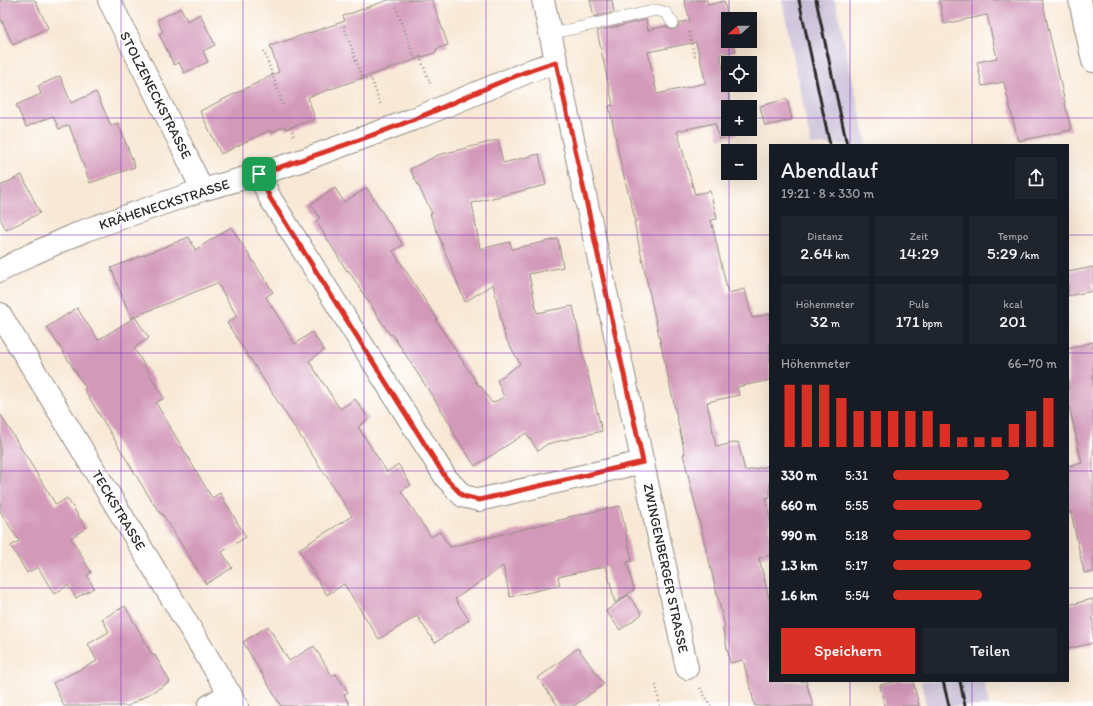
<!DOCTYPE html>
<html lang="de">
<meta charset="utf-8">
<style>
:root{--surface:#171b24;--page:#20242c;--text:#f1f3f6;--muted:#9ea1a6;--accent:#d93025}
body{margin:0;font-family:Itim,sans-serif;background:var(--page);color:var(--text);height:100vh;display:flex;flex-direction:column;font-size:15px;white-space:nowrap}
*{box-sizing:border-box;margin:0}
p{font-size:13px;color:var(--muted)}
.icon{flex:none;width:22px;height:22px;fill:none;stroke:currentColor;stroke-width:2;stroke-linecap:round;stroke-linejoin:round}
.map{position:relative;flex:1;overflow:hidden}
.panel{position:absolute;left:769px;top:144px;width:300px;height:538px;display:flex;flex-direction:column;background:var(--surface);border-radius:0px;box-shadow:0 4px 16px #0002}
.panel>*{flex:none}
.needle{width:26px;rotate:250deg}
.buttons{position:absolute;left:721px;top:12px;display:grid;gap:8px}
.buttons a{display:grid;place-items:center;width:36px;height:36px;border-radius:0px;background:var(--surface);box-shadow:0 4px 16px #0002;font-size:20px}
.pin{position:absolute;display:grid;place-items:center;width:34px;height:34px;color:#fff;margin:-17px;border-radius:8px;box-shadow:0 2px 6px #0006}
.round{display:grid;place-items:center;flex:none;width:42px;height:42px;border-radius:0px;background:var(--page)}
.summary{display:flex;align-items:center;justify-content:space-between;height:68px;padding:0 12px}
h1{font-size:22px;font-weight:600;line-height:30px}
.metrics{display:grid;grid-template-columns:repeat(3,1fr);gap:6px;height:68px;padding:4px 12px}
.metrics div{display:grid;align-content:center;border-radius:0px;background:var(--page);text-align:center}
.metrics b{font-size:17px;font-weight:600}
.metrics small{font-size:11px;font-weight:400}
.metrics p{font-size:11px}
.chart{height:112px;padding:8px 12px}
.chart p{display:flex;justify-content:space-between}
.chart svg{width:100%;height:72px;margin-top:4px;stroke:var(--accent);stroke-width:6}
.primary-button{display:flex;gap:8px;margin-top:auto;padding:8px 12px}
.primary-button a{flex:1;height:46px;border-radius:0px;background:var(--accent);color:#fff;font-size:16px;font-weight:600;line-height:46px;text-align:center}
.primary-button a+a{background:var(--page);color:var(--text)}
ul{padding:0 12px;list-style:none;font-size:13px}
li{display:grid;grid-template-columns:64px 48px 1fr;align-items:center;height:30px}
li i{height:10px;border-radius:5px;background:var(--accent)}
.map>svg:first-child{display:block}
.industrial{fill:#c9bfd7}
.building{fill:#d399b9;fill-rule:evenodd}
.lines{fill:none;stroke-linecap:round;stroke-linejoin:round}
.service-casing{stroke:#928a80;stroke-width:12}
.minor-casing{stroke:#928a80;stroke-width:24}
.path{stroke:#928a80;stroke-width:2.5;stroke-dasharray:1 3;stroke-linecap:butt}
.service{stroke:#fff;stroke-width:11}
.minor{stroke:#fff;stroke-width:22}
.rail{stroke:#2b2b2b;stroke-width:3}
.route-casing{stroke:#fff;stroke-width:8}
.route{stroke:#d93025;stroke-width:5}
.grid{fill:none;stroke:#7b2cbf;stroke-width:1;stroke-opacity:0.55}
.labels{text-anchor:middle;stroke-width:3;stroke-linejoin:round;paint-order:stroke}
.street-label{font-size:14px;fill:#2b2b2b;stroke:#fff}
</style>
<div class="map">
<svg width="1093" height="706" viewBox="0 0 1093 706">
<rect width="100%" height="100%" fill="#fff"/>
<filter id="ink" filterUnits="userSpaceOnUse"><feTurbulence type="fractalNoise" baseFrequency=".025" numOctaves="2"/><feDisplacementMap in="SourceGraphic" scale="8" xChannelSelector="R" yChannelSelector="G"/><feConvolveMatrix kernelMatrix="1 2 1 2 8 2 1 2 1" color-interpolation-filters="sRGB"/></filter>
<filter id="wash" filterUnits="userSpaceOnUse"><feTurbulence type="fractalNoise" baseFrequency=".012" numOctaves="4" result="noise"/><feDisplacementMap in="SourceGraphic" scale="16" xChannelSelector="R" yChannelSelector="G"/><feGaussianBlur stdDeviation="0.9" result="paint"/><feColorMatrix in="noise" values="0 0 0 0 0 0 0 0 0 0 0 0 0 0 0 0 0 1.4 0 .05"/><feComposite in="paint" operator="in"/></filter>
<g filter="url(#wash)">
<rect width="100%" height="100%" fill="#f8e8d5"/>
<path class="industrial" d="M782 0H835L867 145H811Z
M921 681H984L989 706H926Z"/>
<g id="blocks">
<path class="building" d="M0 0H35L48 28 13 45 0 17Z
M388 0H432L448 45 436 49 437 52 308 97 315 119 286 129 285 126 271 133 270 130 221 154 200 111 279 72 270 46 345 21 343 16Z
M590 0H612L614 12 594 17Z
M684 0H707L708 5 724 1 728 19V41H733L736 51 720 54 731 107H728V129H736L737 135 719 139 715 123 677 131 695 194 710 191 717 219 711 220 728 293 745 289 752 318 770 314V380L737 387 739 395 707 402 716 447 738 442 745 471 770 466V497L766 498 770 517V555L759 558 770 602V681H806L813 706H755L743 660 730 663 723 628 725 627 683 454H685L634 222H636L622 169 609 106 613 105 597 31 646 20 648 30 666 26 670 29 674 30 679 26 680 23 690 20ZM696 42 706 83 657 94 648 52Z
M939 0H1042L1071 130 1018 141 1004 82 982 86 977 62 997 58 987 15 944 24Z
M181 8 187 21 200 14 215 45 203 51 208 62 184 73 179 62 174 65 159 34 163 32 157 20Z
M60 76 71 103 96 92 111 126 118 123 135 167 90 183 69 125 59 129 53 116 26 127 16 105 41 94 38 86Z
M787 99 792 120 765 126 760 106Z
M498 140 503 163 539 154 546 185 472 203 480 249 510 242 512 249 558 239 563 267 529 274 537 313 573 306 580 339 579 340 602 431 547 444 538 451 526 433 475 466 451 429 453 428 392 334 390 335 348 270 347 271 316 221 320 218 311 204 335 188 344 202 367 188 403 245 393 251 437 319 436 320 478 385H480L492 403 504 397 497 380 520 364 505 337 493 284 465 302 430 214 432 213 410 169 438 155Z
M22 175 40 213 6 230 0 218V186Z
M231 227 273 292 266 297 295 344 312 332 324 350 309 361 340 409 355 399 369 419 358 427 387 472 398 464 411 485 401 491 431 537 440 532 450 547 568 518V517L620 506 632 561 627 562 634 590 615 603 606 566 558 577 560 585 510 597 503 566 455 599 469 620 435 643 417 616 379 639 344 584 327 595 299 549 352 516 227 323 237 316 217 283 131 318 111 268 189 237 195 250Z
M1093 267V291L1068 296V272Z
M77 308 98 340 135 317 149 338 134 348 164 398 156 403 212 498 220 493 246 537 222 552 232 568 206 584 162 513 161 514 155 505H154L84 389 86 388 47 327Z
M1093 342V572L1084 573 1071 512H1068V466L1082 463 1068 401V349Z
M0 414 56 505 67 498 86 528 71 538 91 572 87 575 94 588 76 598 68 585 54 594 38 567 27 573 11 546 19 541 0 511Z
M628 595 642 614 620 630 606 611Z
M1093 599V643L1068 649V605Z
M125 606 153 656 155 655 170 682 128 706H64L53 683 97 661 88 644 109 632 102 619Z
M268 626 289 661 314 646 332 676 336 674 348 692 344 695 350 706H281L243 642Z
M578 648 604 684 574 706H558L538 678Z
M897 681H913L919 706H884L880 685Z"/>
</g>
</g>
<g filter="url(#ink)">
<use href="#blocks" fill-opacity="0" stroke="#928a80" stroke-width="1"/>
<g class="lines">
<g class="service-casing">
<path id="service" d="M550 34 657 10 666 13 673 23"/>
</g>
<g class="minor-casing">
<path id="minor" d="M109 0 187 157 202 190
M543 0 687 668
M1080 0 1093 61
M259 174 270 198 446 478 463 496 479 500 643 462
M0 271 32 254 86 230 202 190 259 174 303 160 414 119 535 69 557 62
M0 314 237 706
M209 706 230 693"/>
</g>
<path class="path" d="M396 7 415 59 420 57 431 86
M344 26 363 80 371 78 381 106
M689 32 695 57
M264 51 283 105
M291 127 294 137
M656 685 660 706
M700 688 711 706"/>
<use href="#service" class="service"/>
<use href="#minor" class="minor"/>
<path class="rail" d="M799 0 830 145
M816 0 847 145
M943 681 949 706
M960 681 965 706"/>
</g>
</g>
<g class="lines" filter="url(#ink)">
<g class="route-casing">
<path id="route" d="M556 62 643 462 479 500 463 496 446 478 270 198 259 174C311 157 364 139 415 119 462 100 508 76 556 62Z"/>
</g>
<use href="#route" class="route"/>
</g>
<path class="grid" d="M121 0V706M243 0V706M364 0V706M486 0V706M607 0V706M729 0V19M850 0V145M972 0V145M729 41V63M729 85V107M0 118H728M750 118H1093M729 129V151M729 173V706M0 235H770M1068 235H1093M0 353H770M1068 353H1093M0 471H770M1068 471H1093M0 588H770M1068 588H1093M850 681V706M972 681V706"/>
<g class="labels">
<g class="street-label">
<text transform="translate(156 95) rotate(63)" y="5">STOLZENECKSTRASSE</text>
<text transform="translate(164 204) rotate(-18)" y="5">KRÄHENECKSTRASSE</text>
<text transform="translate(119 510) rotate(59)" y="5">TECKSTRASSE</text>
<text transform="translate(666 568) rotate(78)" y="5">ZWINGENBERGER STRASSE</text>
</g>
</g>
</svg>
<div class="buttons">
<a><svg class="needle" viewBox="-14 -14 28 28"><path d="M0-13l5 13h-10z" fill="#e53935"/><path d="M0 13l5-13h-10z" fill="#9ea1a6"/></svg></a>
<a><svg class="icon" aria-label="locate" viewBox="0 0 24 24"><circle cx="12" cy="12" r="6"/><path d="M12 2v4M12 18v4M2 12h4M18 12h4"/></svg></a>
<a>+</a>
<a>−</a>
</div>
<div class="pin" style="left:259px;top:174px;background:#1e9e55"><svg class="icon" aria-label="arrive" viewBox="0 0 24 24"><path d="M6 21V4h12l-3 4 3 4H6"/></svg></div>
<section class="panel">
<div class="summary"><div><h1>Abendlauf</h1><p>19:21 · 8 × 330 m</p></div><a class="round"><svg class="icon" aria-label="share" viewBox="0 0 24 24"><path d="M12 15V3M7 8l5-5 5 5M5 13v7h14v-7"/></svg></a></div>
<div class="metrics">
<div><p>Distanz</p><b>2.64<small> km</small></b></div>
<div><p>Zeit</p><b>14:29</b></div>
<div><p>Tempo</p><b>5:29<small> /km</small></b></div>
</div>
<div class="metrics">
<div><p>Höhenmeter</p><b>32<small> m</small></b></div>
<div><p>Puls</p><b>171<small> bpm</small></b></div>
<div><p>kcal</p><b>201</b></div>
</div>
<div class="chart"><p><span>Höhenmeter</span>66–70 m</p>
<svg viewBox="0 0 160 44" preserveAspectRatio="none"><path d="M5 44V6M15 44V6M25 44V6M35 44V14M45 44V22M55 44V22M65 44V22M75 44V22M85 44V22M95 44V30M105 44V38M115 44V38M125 44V38M135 44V30M145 44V22M155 44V14"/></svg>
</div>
<ul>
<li><b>330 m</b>5:31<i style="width:71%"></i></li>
<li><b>660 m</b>5:55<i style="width:54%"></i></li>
<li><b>990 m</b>5:18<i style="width:84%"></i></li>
<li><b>1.3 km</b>5:17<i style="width:84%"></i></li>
<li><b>1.6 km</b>5:54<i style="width:54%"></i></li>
</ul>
<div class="primary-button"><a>Speichern</a><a>Teilen</a></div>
</section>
</div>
